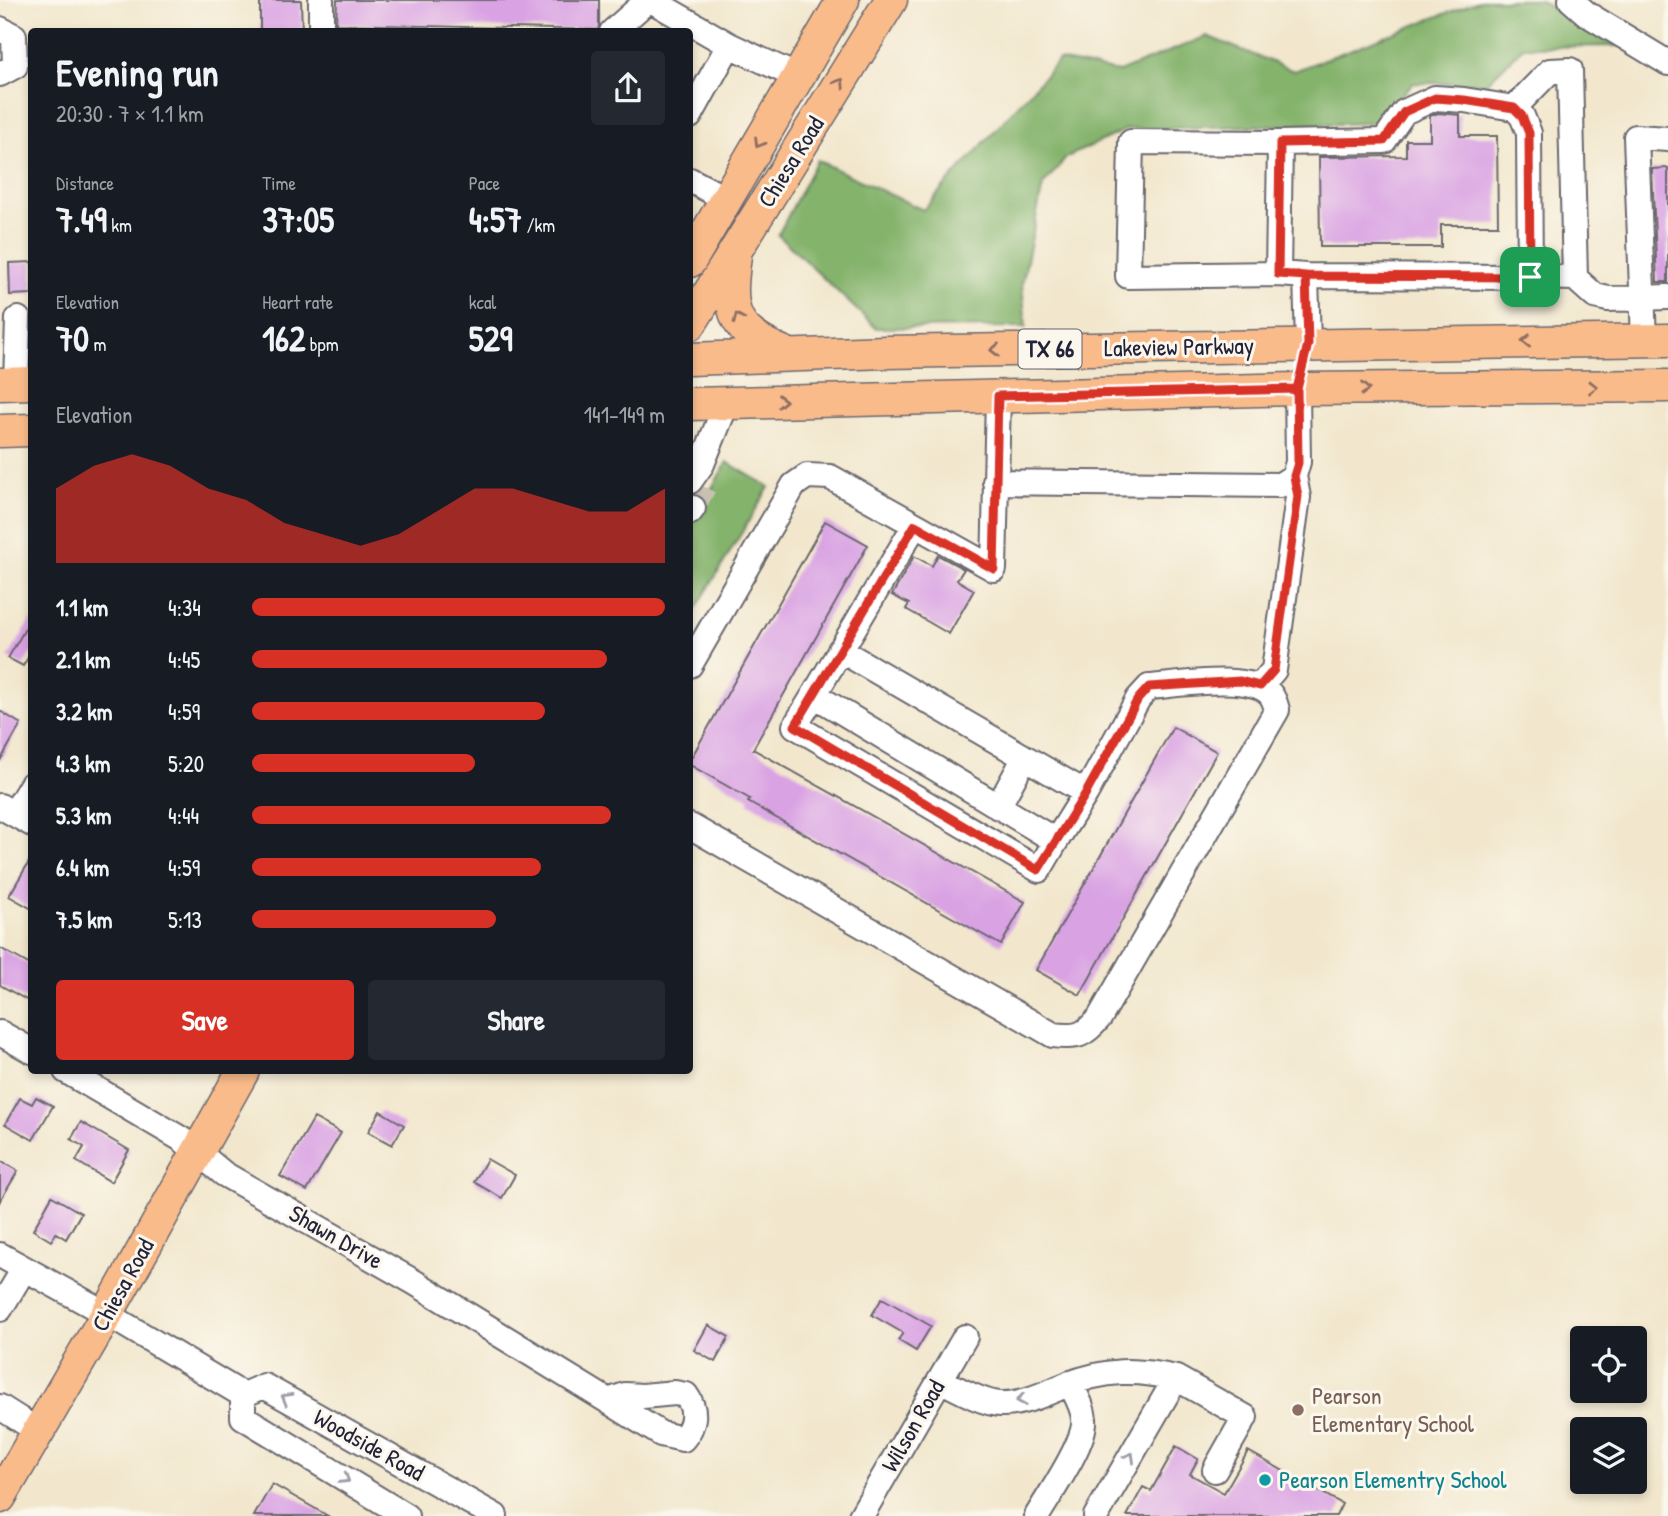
<!DOCTYPE html>
<meta charset="utf-8">
<style>
:root{--surface:#171b24;--page:#242831;--text:#f1f3f6;--muted:#9ea1a6;--accent:#d93025}
body{margin:0;font-family:"Patrick Hand",sans-serif;background:var(--page);color:var(--text);height:100vh;display:flex;flex-direction:column;font-size:26px;white-space:nowrap}
*{box-sizing:border-box;margin:0}
p{font-size:23px;color:var(--muted)}
.icon{flex:none;width:38px;height:38px;fill:none;stroke:currentColor;stroke-width:2;stroke-linecap:round;stroke-linejoin:round}
.map{position:relative;flex:1;overflow:hidden}
.side{position:absolute;left:28px;top:28px;width:665px;height:1046px;display:flex;flex-direction:column;background:var(--surface);border-radius:7px;box-shadow:0 4px 10px #0003}
.side>*{flex:none}
.controls{position:absolute;left:1570px;top:1326px;display:grid;gap:14px}
.controls a{display:grid;place-items:center;width:77px;height:77px;border-radius:7px;background:var(--surface);box-shadow:0 4px 10px #0003;font-size:35px}
.pin{position:absolute;display:grid;place-items:center;width:60px;height:60px;color:#fff;margin:-30px;border-radius:14px;box-shadow:0 4px 10px #0006}
.round{display:grid;place-items:center;flex:none;width:74px;height:74px;border-radius:7px;background:var(--page)}
.head{display:flex;align-items:center;justify-content:space-between;height:119px;padding:0 28px}
h1{font-size:38px;font-weight:700;line-height:52px}
.stats{display:grid;grid-template-columns:repeat(3,1fr);gap:10px;height:119px;padding:7px 28px}
.stats div{display:grid;align-content:center}
.stats b{font-size:35px;font-weight:700}
.stats small{font-size:19px;font-weight:400}
.stats p{font-size:19px}
.chart{height:196px;padding:14px 28px}
.chart p{display:flex;justify-content:space-between}
.chart svg{width:100%;height:126px;margin-top:7px;fill:var(--accent);opacity:.7}
.cta{display:flex;gap:14px;margin-top:auto;padding:14px 28px}
.cta a{flex:1;height:80px;border-radius:7px;background:var(--accent);color:#fff;font-size:28px;font-weight:700;line-height:80px;text-align:center}
.cta a+a{background:var(--page);color:var(--text)}
ul{padding:0 28px;list-style:none;font-size:23px}
li{display:grid;grid-template-columns:112px 84px 1fr;align-items:center;height:52px}
li i{height:18px;border-radius:9px;background:var(--accent)}
.map>svg:first-child{display:block}
.forest{fill:#84b36c;stroke:#536a54;stroke-width:2}
.building{fill:#d9a2e3}
.lines{fill:none;stroke-linecap:round;stroke-linejoin:round}
.minor-tunnel{stroke:#c8c0b0;stroke-width:24;stroke-dasharray:24 12;stroke-linecap:butt}
.minor-casing{stroke:#6b676e;stroke-width:28}
.major-casing{stroke:#6b676e;stroke-width:35}
.minor{stroke:#fff;stroke-width:24}
.major{stroke:#fabb8b;stroke-width:32}
.oneway{stroke:#8e6e63}
.oneway2{stroke:#9c9ca7}
.route-casing{stroke:#fff;stroke-width:14}
.route{stroke:#d93025;stroke-width:9}
.education-dot{fill:#8d6e63;stroke:#fbf7ec;stroke-width:2.5}
.culture-dot{fill:#0f9aa8;stroke:#fbf7ec;stroke-width:2.5}
.labels{text-anchor:middle;stroke-width:6;stroke-linejoin:round;paint-order:stroke}
.shield{fill:#fbf7ec;stroke:#636270;stroke-width:2}
.shield-label{font-size:23px;font-weight:bold;fill:#22223b}
.street-label{font-size:24px;fill:#22223b;stroke:#fbf7ec}
.education-label{font-size:24px;fill:#785e54;stroke:#fbf7ec;text-anchor:start}
.culture-label{font-size:24px;fill:#0d838f;stroke:#fbf7ec;text-anchor:start}
</style>
<div class="map">
<svg width="1668" height="1516" viewBox="0 0 1668 1516">
<rect width="100%" height="100%" fill="#fbf7ec"/>
<filter id="ink" filterUnits="userSpaceOnUse"><feTurbulence type="fractalNoise" baseFrequency=".0143" numOctaves="2"/><feDisplacementMap in="SourceGraphic" scale="14" xChannelSelector="R" yChannelSelector="G"/><feConvolveMatrix kernelMatrix="1 2 1 2 8 2 1 2 1" color-interpolation-filters="sRGB"/></filter>
<filter id="wash" filterUnits="userSpaceOnUse"><feTurbulence type="fractalNoise" baseFrequency=".00686" numOctaves="4" result="noise"/><feDisplacementMap in="SourceGraphic" scale="28" xChannelSelector="R" yChannelSelector="G"/><feGaussianBlur stdDeviation="1.57" result="paint"/><feColorMatrix in="noise" values="0 0 0 0 0 0 0 0 0 0 0 0 0 0 0 0 0 1.4 0 .05"/><feComposite in="paint" operator="in"/></filter>
<g filter="url(#wash)">
<rect width="100%" height="100%" fill="#f2e7cd"/>
<path class="forest" d="M1481 0H1539L1617 46 1523 47 1486 84 1413 83 1376 123 1127 129 1067 157 1043 185 1022 284 1026 327 876 328 778 235 817 160 923 210 1059 60 1119 72 1207 36 1294 71Z
M727 462 769 487 690 619V526Z"/>
<g id="blocks">
<path class="building" d="M260 0H301L302 32H260Z
M337 0H599V26L598 30 336 24Z
M1438 113 1460 115V136H1497L1498 225H1441V247H1320L1319 157 1406 156V140H1430V116Z
M1668 168V282H1657L1652 169Z
M32 262V294L10 295 9 263Z
M825 521 868 545 753 749 1025 902 1001 945 748 802 750 799 690 765V760Z
M938 555 964 569 957 580 974 590 949 634 906 609 909 604 892 595 914 556 932 566Z
M32 617V651L23 666 8 658Z
M0 711 21 724 0 761Z
M1173 727 1217 752 1080 995 1036 970Z
M32 857V909L9 896Z
M0 948 32 966V1003L0 985Z
M36 1097 53 1106 33 1140 5 1124 20 1098 32 1104Z
M380 1111 404 1125 392 1145 368 1132Z
M314 1118 341 1133 307 1191 280 1176Z
M81 1122 129 1150 111 1182 76 1161 84 1147 71 1139Z
M487 1159 515 1175 502 1198 474 1182Z
M0 1161 18 1171 0 1201Z
M52 1196 81 1213 66 1239 56 1233 51 1241 33 1230Z
M882 1298 931 1326 916 1351 898 1340 903 1333 872 1315Z
M708 1325 729 1337 715 1362 694 1350Z
M1176 1446 1198 1459 1190 1474 1224 1493 1248 1451 1342 1504 1336 1516H1127L1143 1487 1151 1491Z
M272 1484 328 1516H254Z"/>
</g>
</g>
<g filter="url(#ink)">
<use href="#blocks" fill-opacity="0" stroke="#6b676e" stroke-width="2"/>
<g class="lines">
<path class="minor-tunnel" d="M693 508 706 483"/>
<g class="minor-casing">
<path id="minor" d="M321 0V32
M651 0 729 45
M1571 0 1587 14 1668 63
M0 29 14 36 15 66 0 74
M612 32 648 0
M1514 108 1550 71 1570 70 1575 278
M690 116 729 45 798 77
M690 180 726 199
M1278 274 1128 276 1131 142 1280 143
M1306 276 1530 277
M1644 340 1636 137 1668 139
M1308 344 1306 276 1278 274 1280 143 1384 141 1404 112 1435 98 1464 100 1514 108 1522 116 1529 133 1530 277 1575 278 1595 296 1608 299 1668 297
M16 383 18 319
M690 481 702 464 727 402
M995 482 1280 485 1294 476 1298 462 1297 389
M690 512 693 508
M840 650 1086 793
M690 665 794 485 807 476 830 477 994 569 998 396
M1260 686 1274 670 1298 497 1294 476
M814 695 795 726 1039 870 1056 841
M0 806 32 824
M998 807 1024 759
M14 814 32 784
M690 826 1053 1035C1078 1038 1084 1036 1100 1017L1277 710C1276 706 1274 699 1271 695 1252 672 1177 685 1149 687L1138 699 1086 793 1056 841 814 695 915 525
M0 1033 32 1051
M66 1071 183 1140 224 1174 414 1282 608 1401
M0 1255 107 1314 243 1395
M0 1309 24 1269
M1176 1378 1245 1417 1215 1470
M940 1380C956 1388 982 1403 1000 1404 1022 1405 1046 1393 1066 1385 1106 1369 1135 1369 1176 1378L1096 1516
M675 1393 686 1395C697 1410 695 1425 683 1439L661 1434 608 1401 625 1395 643 1396Z
M243 1395 264 1386 495 1516
M243 1395V1417L406 1516
M0 1407 38 1431
M861 1516 965 1337
M1037 1516C1049 1495 1087 1441 1084 1419 1083 1406 1075 1394 1070 1383"/>
</g>
<g class="major-casing">
<path id="major" d="M735 256C727 313 732 332 787 354
M690 261 843 0
M690 324 891 0
M690 359 886 352 1668 340
M0 384 32 383
M690 404 1297 389 1668 386
M0 431 32 430
M0 1497 107 1314 243 1071"/>
</g>
<use href="#minor" class="minor"/>
<use href="#major" class="major"/>
</g>
<defs><path id="oneway-chevron" d="M-2-3.5L2.5 0L-2 3.5" fill="none" stroke-width="1.6" stroke-linecap="round" stroke-linejoin="round" transform="scale(1.75)"/></defs>
<g class="oneway">
<use href="#oneway-chevron" transform="translate(840 83) rotate(-58)"/>
<use href="#oneway-chevron" transform="translate(759 143) rotate(121)"/>
<use href="#oneway-chevron" transform="translate(738 318) rotate(-114)"/>
<use href="#oneway-chevron" transform="translate(1526 341) rotate(179)"/>
<use href="#oneway-chevron" transform="translate(995 350) rotate(179)"/>
<use href="#oneway-chevron" transform="translate(1593 387)"/>
<use href="#oneway-chevron" transform="translate(1365 389)"/>
<use href="#oneway-chevron" transform="translate(782 401) rotate(-1)"/>
</g>
<g class="oneway2">
<use href="#oneway-chevron" transform="translate(286 1398) rotate(-151)"/>
<use href="#oneway-chevron" transform="translate(1021 1400) rotate(170)"/>
<use href="#oneway-chevron" transform="translate(1130 1457) rotate(-60)"/>
<use href="#oneway-chevron" transform="translate(345 1479) rotate(31)"/>
</g>
</g>
<g class="lines" filter="url(#ink)">
<g class="route-casing">
<path id="route" d="M1530 277 1306 276 1308 344 1297 389 998 396 994 569 915 525 795 726 1038 870 1086 793 1138 699 1149 687 1240 681 1260 686 1274 670 1298 496 1294 476 1298 463 1297 389 1308 344 1306 276 1278 274 1280 143 1384 141 1404 112 1435 98 1464 100 1514 108 1522 116 1529 133 1530 277"/>
</g>
<use href="#route" class="route"/>
</g>
<circle class="education-dot" cx="1298" cy="1410" r="7"/>
<circle class="culture-dot" cx="1265" cy="1480" r="7"/>
<g class="labels">
<rect class="shield" x="1018.5" y="329.5" width="63" height="39" rx="5"/>
<g class="shield-label">
<text x="1050" y="357">TX 66</text>
</g>
<g class="street-label">
<text transform="translate(791 162) rotate(-58)" y="8">Chiesa Road</text>
<text transform="translate(1179 347) rotate(-1)" y="8">Lakeview Parkway</text>
<text transform="translate(336 1237) rotate(30)" y="8">Shawn Drive</text>
<text transform="translate(123 1285) rotate(-61)" y="8">Chiesa Road</text>
<text transform="translate(913 1426) rotate(-60)" y="8">Wilson Road</text>
<text transform="translate(369 1445) rotate(29)" y="8">Woodside Road</text>
</g>
<g class="education-label">
<text x="1312" y="1404">Pearson<tspan x="1312" dy="28">Elementary School</tspan></text>
</g>
<g class="culture-label">
<text x="1279" y="1488">Pearson Elementry School</text>
</g>
</g>
</svg>
<div class="controls">
<a><svg class="icon" aria-label="locate" viewBox="0 0 24 24"><circle cx="12" cy="12" r="6"/><path d="M12 2v4M12 18v4M2 12h4M18 12h4"/></svg></a>
<a><svg class="icon" aria-label="layers" viewBox="0 0 24 24"><path d="M12 4l9 5-9 5-9-5zM3 14l9 5 9-5"/></svg></a>
</div>
<div class="pin" style="left:1530px;top:277px;background:#1e9e55"><svg class="icon" aria-label="arrive" viewBox="0 0 24 24"><path d="M6 21V4h12l-3 4 3 4H6"/></svg></div>
<section class="side">
<div class="head"><div><h1>Evening run</h1><p>20:30 · 7 × 1.1 km</p></div><a class="round"><svg class="icon" aria-label="share" viewBox="0 0 24 24"><path d="M12 15V3M7 8l5-5 5 5M5 13v7h14v-7"/></svg></a></div>
<div class="stats">
<div><p>Distance</p><b>7.49<small> km</small></b></div>
<div><p>Time</p><b>37:05</b></div>
<div><p>Pace</p><b>4:57<small> /km</small></b></div>
</div>
<div class="stats">
<div><p>Elevation</p><b>70<small> m</small></b></div>
<div><p>Heart rate</p><b>162<small> bpm</small></b></div>
<div><p>kcal</p><b>529</b></div>
</div>
<div class="chart"><p><span>Elevation</span>141–149 m</p>
<svg viewBox="0 0 160 44" preserveAspectRatio="none"><path d="M0 44V18L10 10L20 6L30 10L40 18L50 22L60 30L70 34L80 38L90 34L100 26L110 18L120 18L130 22L140 26L150 26L160 18V44z"/></svg>
</div>
<ul>
<li><b>1.1 km</b>4:34<i style="width:100%"></i></li>
<li><b>2.1 km</b>4:45<i style="width:86%"></i></li>
<li><b>3.2 km</b>4:59<i style="width:71%"></i></li>
<li><b>4.3 km</b>5:20<i style="width:54%"></i></li>
<li><b>5.3 km</b>4:44<i style="width:87%"></i></li>
<li><b>6.4 km</b>4:59<i style="width:70%"></i></li>
<li><b>7.5 km</b>5:13<i style="width:59%"></i></li>
</ul>
<div class="cta"><a>Save</a><a>Share</a></div>
</section>
</div>
